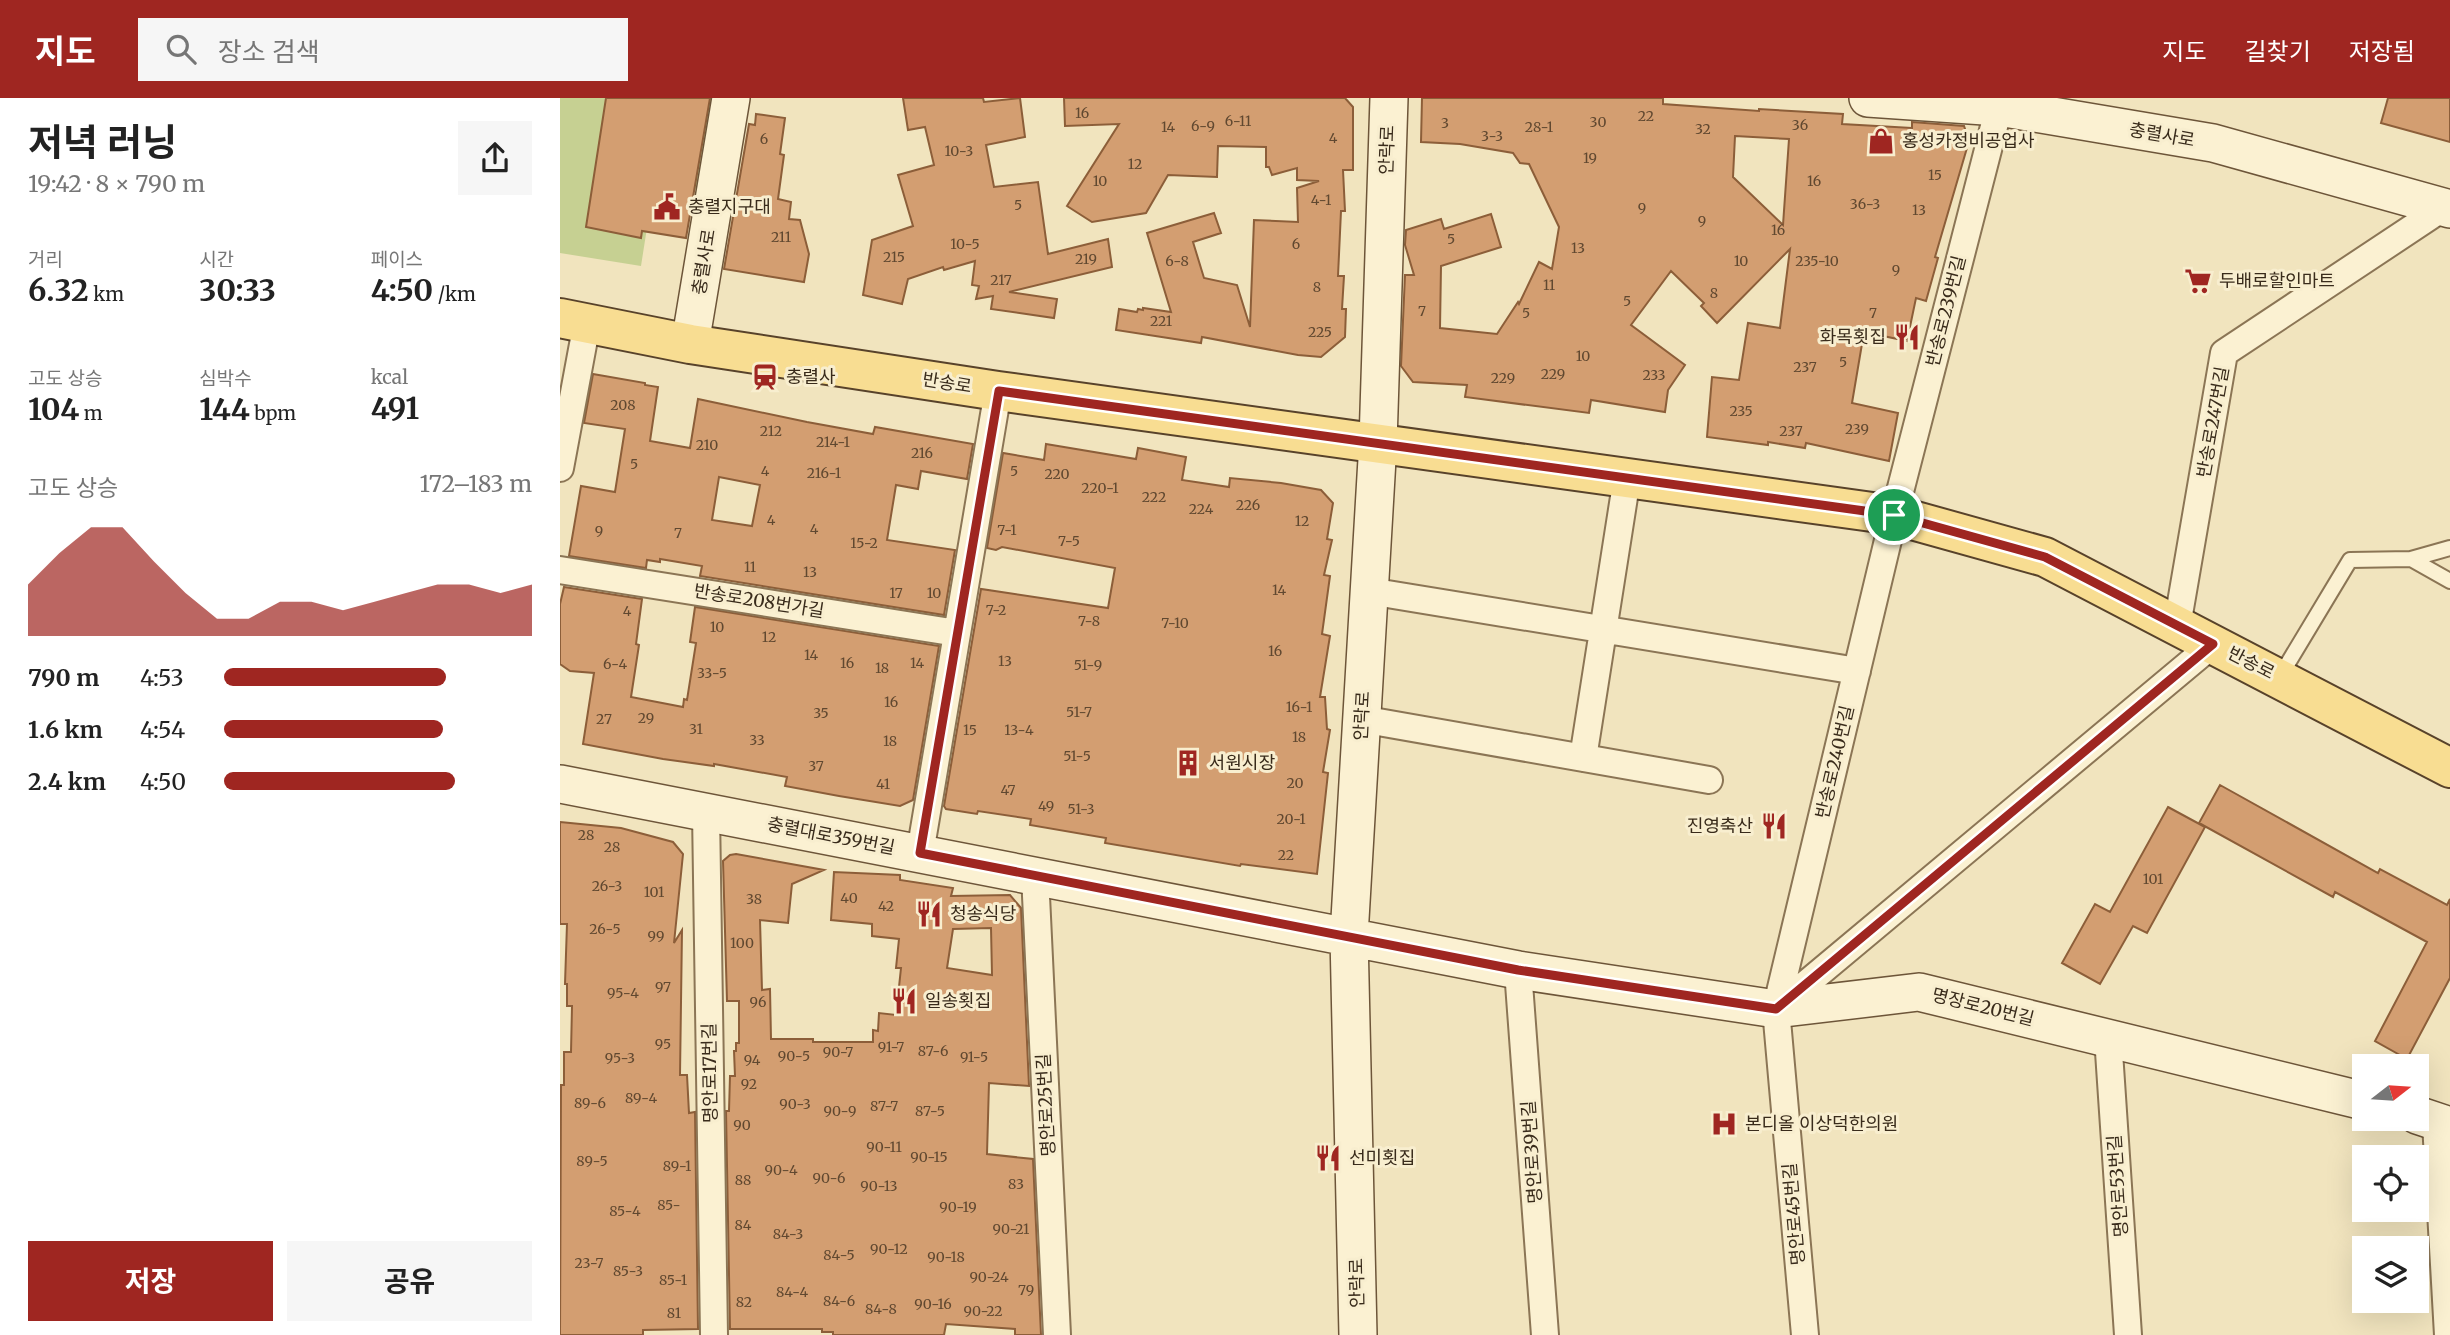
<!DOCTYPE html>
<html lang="ko">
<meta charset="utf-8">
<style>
:root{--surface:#fff;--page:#f6f6f6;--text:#222;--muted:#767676;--accent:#9f2621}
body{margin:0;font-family:Merriweather,"Noto Sans KR",serif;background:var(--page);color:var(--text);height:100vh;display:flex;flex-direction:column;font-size:26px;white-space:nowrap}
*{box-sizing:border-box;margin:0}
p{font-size:23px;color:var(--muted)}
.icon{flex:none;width:38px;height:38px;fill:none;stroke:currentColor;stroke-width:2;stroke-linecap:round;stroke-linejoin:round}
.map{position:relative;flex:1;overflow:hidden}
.sheet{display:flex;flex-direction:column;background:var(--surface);width:560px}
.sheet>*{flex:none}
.needle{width:46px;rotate:73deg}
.buttons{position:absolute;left:1792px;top:956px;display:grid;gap:14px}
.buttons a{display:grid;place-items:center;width:77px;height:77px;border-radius:0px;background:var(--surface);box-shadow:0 7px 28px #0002;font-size:35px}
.pin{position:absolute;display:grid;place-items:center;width:60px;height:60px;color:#fff;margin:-30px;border:4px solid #fff;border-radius:50%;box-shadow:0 2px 7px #0007}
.round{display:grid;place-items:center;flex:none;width:74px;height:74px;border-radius:0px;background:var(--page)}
.overview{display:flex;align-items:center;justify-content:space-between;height:119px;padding:0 28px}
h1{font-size:38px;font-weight:700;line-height:52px}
.stats{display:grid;grid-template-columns:repeat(3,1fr);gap:10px;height:119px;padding:7px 28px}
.stats div{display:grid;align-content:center}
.stats b{font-size:30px;font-weight:700}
.stats small{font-size:19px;font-weight:400}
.stats p{font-size:19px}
.chart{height:196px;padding:14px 28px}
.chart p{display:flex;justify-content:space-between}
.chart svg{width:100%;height:126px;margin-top:7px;fill:var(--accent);opacity:.7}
.cta{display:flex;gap:14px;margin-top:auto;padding:14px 28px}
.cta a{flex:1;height:80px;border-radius:0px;background:var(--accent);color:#fff;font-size:28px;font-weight:700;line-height:80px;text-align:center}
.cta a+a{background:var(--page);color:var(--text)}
ul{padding:0 28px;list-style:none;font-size:23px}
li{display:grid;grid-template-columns:112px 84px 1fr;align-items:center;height:52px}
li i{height:18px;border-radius:9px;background:var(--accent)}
header{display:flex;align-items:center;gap:42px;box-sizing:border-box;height:98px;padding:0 35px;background:var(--accent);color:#fff}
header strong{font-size:33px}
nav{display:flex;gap:38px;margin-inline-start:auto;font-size:24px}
.search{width:490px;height:63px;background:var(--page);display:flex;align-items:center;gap:18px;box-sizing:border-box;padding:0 24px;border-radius:0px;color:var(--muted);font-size:26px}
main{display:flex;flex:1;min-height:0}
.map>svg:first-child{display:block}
.green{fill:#c6d092}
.building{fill:#d39e71;stroke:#8c5e39;stroke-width:2;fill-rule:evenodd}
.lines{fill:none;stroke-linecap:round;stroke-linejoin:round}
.lane-casing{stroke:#8b7555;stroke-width:18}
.street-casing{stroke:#8b7555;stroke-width:30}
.secondary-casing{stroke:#6d5539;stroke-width:40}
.primary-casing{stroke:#58422a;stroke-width:42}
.lane{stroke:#fbf1d2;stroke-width:14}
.street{stroke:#fbf1d2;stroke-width:26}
.secondary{stroke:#fbf1d2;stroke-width:37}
.primary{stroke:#f8dd92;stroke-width:38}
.route-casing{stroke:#fff;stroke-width:14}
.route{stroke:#9f2621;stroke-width:9}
.labels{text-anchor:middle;stroke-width:6;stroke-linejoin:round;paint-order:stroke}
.number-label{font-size:14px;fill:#604830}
.street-label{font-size:18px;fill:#392b1b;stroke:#f8eecf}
.poi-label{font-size:18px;fill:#392b1b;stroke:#f8eecf;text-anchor:start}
</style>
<header>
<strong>지도</strong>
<div class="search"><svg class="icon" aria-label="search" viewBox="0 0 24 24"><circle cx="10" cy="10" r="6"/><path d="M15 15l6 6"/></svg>장소 검색</div>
<nav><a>지도</a><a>길찾기</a><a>저장됨</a></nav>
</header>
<main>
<section class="sheet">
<div class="overview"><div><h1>저녁 러닝</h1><p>19:42 · 8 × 790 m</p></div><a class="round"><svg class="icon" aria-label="share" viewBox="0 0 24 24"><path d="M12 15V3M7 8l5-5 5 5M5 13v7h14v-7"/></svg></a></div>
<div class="stats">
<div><p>거리</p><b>6.32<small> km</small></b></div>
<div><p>시간</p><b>30:33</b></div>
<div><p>페이스</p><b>4:50<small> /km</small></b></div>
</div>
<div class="stats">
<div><p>고도 상승</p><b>104<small> m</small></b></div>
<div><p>심박수</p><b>144<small> bpm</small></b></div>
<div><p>kcal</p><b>491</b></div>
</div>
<div class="chart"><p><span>고도 상승</span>172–183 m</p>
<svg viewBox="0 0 160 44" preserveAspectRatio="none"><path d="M0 44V26L10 15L20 6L30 6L40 18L50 29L60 38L70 38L80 32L90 32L100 35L110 32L120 29L130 26L140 26L150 29L160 26V44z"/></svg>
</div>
<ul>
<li><b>790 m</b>4:53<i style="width:72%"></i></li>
<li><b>1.6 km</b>4:54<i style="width:71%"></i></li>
<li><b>2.4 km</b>4:50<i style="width:75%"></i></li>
</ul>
<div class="cta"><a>저장</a><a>공유</a></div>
</section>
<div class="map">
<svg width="1890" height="1237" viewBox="0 0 1890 1237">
<rect width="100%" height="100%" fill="#f1e4be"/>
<path class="green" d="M0 0H154L138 91 94 85 81 168 0 155Z"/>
<path class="building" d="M46 0H150L126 140 82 133 81 140 26 129Z
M343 0H423L424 4 460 0 465 39 426 47 434 89 478 84 488 156 548 141 552 169 449 194 497 201 494 220 431 211 433 198 416 201 419 188 412 187 415 163 384 172 383 169 348 181 342 206 303 197 312 142 353 128 338 77 374 67 365 29 348 32Z
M504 0H785L793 9V72H783L785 113H781L778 178H784L782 211H786L785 239 761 259 738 257 642 239 641 245 556 232 559 211 577 214 578 211 583 212V210L611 214 587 135 654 115 661 135 633 144 644 180 677 187 690 229 694 122 738 124 737 90 759 83 737 82V70L712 77 709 69H706V49L658 48 657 79 608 77 586 115 532 124 507 108 559 26 505 28Z
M862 0H1103V6L1199 13V11L1283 16 1282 26 1352 30V24L1404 28 1409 43 1375 159 1378 160 1366 203 1356 200 1347 243 1304 234 1292 305 1338 315 1329 363 1246 345 1245 350 1208 344V347L1147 339 1152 279 1179 282 1188 225 1220 230 1230 151 1157 225 1141 208 1144 205 1111 173 1071 227 1125 267 1108 292 1105 314 1031 302 1029 315 905 299 907 287 853 284 841 268 845 177H854L845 147 846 132 881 121 884 131 931 116 941 149 881 168 880 230 937 236 958 204 959 206 979 164 992 171 999 129 969 66 960 65 953 55 900 46 861 44ZM1175 38 1229 41 1223 127 1173 79Z
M1828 0H1890V44L1821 25Z
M196 16 225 20 220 56 224 57 218 101 231 104 229 121 240 122 249 156 244 184 164 171 189 26 195 27Z
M33 276 85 285V287L98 289 90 343 130 350 138 301 247 324 313 336 315 329 413 346 407 381 361 373 358 391 336 387 327 442 395 452 384 517 140 478 142 468 100 461V464L87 462 86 470 9 458 21 388 55 394 65 331 24 325ZM159 379 200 387 192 428 152 422Z
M486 346 576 361 578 350 626 359 622 382 669 389 670 380 721 385 761 392 773 405 767 441 772 442 764 477 770 478 762 536 770 538 760 599H765L767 631 770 632 763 674 768 675 757 776 681 766 680 768 545 745 546 740 470 727 471 721 418 713 417 716 386 711 384 708 421 491 548 510 555 470 442 449 436 452 427 450 443 355 484 362Z
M4 489 82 501 76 546 79 547 71 599 123 609 124 601 127 602 136 545 130 544 135 509 379 548 353 702 340 708 279 698 225 688 227 679 154 666V668L103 661 23 646 34 575 10 573 0 566V506Z
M1660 687 1818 775 1820 771 1887 807 1890 801V880L1847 961 1815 943 1867 844 1775 794 1773 799 1639 725Z
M1608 709 1645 729 1587 835 1573 828 1540 886 1502 865 1535 806 1550 814Z
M0 724 61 730 113 744 123 756 114 845 122 832 120 977H127L129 1015 135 1014 138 1231 83 1232V1237H0L1 987H4V954H11L12 908H7V886H5L7 826H0Z
M176 756 264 772 232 786 228 825 200 822 202 892 210 891 211 941H253V944H313V932L318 933 319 915 336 917 341 870H336L339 841 312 838V826L271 822 274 774 340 777V782L393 790 391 798 450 797 461 810 469 988 429 985 427 1056 473 1061 481 1237H455V1231L386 1226 384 1237H273V1234H262V1231H170L166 1013H169L170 978H175L174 953H176V945H179V903H167L163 763 170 757ZM431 830 432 877 387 870 393 831Z"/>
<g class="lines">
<g class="lane-casing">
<path id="lane" d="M1851 461 1890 450
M1719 580 1790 462 1851 461 1890 483"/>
</g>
<g class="street-casing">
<path id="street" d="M0 370 27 225
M0 472 397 535
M809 493 1297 573
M1617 528 1664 255 1884 109
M801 621 1149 682
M1023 660 1067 380
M146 714 154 1237
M360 755 438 293
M475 777 497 1237
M958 872 985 1237
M1216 911 1653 546
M1548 939 1568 1237
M1876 1025 1888 1237
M1245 1237 1216 911 1334 417 1439 9"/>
</g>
<g class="secondary-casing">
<path id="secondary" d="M1308 0 1439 9 1653 45 1890 111
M130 246 171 0
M0 686 958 872 1216 911 1359 894 1804 1003
M1857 1017 1890 1028
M798 1237 789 838 818 344 829 0"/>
</g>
<g class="primary-casing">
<path id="primary" d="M0 220 130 246 438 293 1334 417 1485 459 1890 670"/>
</g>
<use href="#lane" class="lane"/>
<use href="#street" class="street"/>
<use href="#secondary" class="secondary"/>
<use href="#primary" class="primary"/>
</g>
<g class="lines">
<g class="route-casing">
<path id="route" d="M439 293 1334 417 1485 459 1653 546 1216 911 958 872 360 755Z"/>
</g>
<use href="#route" class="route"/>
</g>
<defs>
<g id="shop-bare" transform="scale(2.1)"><path d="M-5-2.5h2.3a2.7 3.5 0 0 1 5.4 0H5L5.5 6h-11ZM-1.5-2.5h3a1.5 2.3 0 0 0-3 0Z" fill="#9f2621" stroke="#f8eecf" stroke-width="2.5" paint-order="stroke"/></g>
<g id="civic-bare" transform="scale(2.1)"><path d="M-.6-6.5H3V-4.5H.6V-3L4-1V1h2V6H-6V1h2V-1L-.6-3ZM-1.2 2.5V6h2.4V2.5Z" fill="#9f2621" stroke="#f8eecf" stroke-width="2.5" paint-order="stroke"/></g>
<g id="supermarket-bare" transform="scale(2.1)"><path d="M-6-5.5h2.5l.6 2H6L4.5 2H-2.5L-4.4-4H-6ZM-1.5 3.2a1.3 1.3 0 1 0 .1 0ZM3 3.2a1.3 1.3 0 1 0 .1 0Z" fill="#9f2621" stroke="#f8eecf" stroke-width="2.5" paint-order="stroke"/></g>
<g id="restaurant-bare" transform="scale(2.1)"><path d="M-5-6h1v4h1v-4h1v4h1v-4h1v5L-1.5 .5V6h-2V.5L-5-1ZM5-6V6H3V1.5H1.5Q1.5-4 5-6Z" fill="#9f2621" stroke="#f8eecf" stroke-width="2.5" paint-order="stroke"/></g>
<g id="station-bare" transform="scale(2.1)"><path d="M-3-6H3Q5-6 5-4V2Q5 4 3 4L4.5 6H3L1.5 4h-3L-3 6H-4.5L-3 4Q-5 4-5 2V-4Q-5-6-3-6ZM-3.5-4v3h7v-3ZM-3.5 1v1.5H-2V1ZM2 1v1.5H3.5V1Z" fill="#9f2621" stroke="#f8eecf" stroke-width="2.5" paint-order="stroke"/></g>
<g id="building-bare" transform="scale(2.1)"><path d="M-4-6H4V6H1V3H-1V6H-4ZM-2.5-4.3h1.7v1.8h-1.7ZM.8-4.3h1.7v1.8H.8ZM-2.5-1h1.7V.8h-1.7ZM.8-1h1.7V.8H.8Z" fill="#9f2621" stroke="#f8eecf" stroke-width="2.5" paint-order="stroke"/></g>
<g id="hospital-bare" transform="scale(2.1)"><path d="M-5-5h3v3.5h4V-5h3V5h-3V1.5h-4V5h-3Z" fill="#9f2621" stroke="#f8eecf" stroke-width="2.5" paint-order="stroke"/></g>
</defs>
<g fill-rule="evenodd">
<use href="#shop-bare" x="1321" y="43"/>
<use href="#civic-bare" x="107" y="109"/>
<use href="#supermarket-bare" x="1638" y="183"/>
<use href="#restaurant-bare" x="1347" y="239"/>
<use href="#station-bare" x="205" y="279"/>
<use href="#building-bare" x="628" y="665"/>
<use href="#restaurant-bare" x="1214" y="728"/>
<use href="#restaurant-bare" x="369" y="816"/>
<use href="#restaurant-bare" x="344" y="903"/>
<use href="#hospital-bare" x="1164" y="1026"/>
<use href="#restaurant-bare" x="768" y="1060"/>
</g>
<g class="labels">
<g class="number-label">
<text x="522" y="20">16</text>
<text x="1086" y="23">22</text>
<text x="678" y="28">6-11</text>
<text x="1038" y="29">30</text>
<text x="885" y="30">3</text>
<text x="1240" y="32">36</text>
<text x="643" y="33">6-9</text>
<text x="608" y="34">14</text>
<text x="979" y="34">28-1</text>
<text x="1143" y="36">32</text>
<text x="932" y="43">3-3</text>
<text x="773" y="45">4</text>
<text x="204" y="46">6</text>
<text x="399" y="58">10-3</text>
<text x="1030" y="65">19</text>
<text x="575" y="71">12</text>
<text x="1375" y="82">15</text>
<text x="540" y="88">10</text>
<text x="1254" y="88">16</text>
<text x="761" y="107">4-1</text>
<text x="1305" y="111">36-3</text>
<text x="458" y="112">5</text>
<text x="1082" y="115">9</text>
<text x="1359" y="117">13</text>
<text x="1142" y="128">9</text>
<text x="1218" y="137">16</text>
<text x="221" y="144">211</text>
<text x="891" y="146">5</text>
<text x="405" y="151">10-5</text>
<text x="736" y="151">6</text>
<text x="1018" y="155">13</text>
<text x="334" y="164">215</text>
<text x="526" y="166">219</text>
<text x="617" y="168">6-8</text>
<text x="1181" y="168">10</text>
<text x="1257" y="168">235-10</text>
<text x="1336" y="177">9</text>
<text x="441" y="187">217</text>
<text x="989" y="192">11</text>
<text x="757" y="194">8</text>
<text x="1154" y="200">8</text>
<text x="1067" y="208">5</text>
<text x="862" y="218">7</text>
<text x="966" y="220">5</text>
<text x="1313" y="220">7</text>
<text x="601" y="228">221</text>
<text x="760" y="239">225</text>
<text x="1023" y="263">10</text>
<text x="1283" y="269">5</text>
<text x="1245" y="274">237</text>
<text x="993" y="281">229</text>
<text x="1094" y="282">233</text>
<text x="943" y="285">229</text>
<text x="63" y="312">208</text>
<text x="1181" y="318">235</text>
<text x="1297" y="336">239</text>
<text x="211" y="338">212</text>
<text x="1231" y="338">237</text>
<text x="273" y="349">214-1</text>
<text x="147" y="352">210</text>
<text x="362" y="360">216</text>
<text x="74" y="371">5</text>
<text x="205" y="378">4</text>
<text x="454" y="378">5</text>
<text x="264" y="380">216-1</text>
<text x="497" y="381">220</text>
<text x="540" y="395">220-1</text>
<text x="594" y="404">222</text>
<text x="688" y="412">226</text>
<text x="641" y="416">224</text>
<text x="211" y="427">4</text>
<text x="742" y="428">12</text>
<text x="254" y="436">4</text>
<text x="447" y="437">7-1</text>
<text x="39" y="438">9</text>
<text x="118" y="440">7</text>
<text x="509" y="448">7-5</text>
<text x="304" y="450">15-2</text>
<text x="190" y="474">11</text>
<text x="250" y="479">13</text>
<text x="719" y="497">14</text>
<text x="336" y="500">17</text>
<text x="374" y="500">10</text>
<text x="436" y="517">7-2</text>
<text x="67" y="518">4</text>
<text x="529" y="528">7-8</text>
<text x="615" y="530">7-10</text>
<text x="157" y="534">10</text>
<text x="209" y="544">12</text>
<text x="715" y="558">16</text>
<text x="251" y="562">14</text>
<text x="445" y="568">13</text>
<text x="287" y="570">16</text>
<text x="357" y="570">14</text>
<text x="55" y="571">6-4</text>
<text x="528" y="572">51-9</text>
<text x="322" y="575">18</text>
<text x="152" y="580">33-5</text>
<text x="331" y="609">16</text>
<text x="739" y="614">16-1</text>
<text x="519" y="619">51-7</text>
<text x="261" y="620">35</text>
<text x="86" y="625">29</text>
<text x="44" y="626">27</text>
<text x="136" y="636">31</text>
<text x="410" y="637">15</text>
<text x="459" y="637">13-4</text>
<text x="739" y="644">18</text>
<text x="197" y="647">33</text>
<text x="330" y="648">18</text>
<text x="517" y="663">51-5</text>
<text x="256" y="673">37</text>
<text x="735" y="690">20</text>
<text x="323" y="691">41</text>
<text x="448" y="697">47</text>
<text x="486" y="713">49</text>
<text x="521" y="716">51-3</text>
<text x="731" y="726">20-1</text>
<text x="26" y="742">28</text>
<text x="52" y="754">28</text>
<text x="726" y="762">22</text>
<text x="1593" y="786">101</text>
<text x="47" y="793">26-3</text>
<text x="94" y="799">101</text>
<text x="289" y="805">40</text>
<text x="194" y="806">38</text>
<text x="326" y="813">42</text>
<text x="45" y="836">26-5</text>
<text x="96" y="843">99</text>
<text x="182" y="850">100</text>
<text x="103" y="894">97</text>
<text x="63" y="900">95-4</text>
<text x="198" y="909">96</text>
<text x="103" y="951">95</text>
<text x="331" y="954">91-7</text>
<text x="373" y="958">87-6</text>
<text x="278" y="959">90-7</text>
<text x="234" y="963">90-5</text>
<text x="414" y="964">91-5</text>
<text x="60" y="965">95-3</text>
<text x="192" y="967">94</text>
<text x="189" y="991">92</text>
<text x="81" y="1005">89-4</text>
<text x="30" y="1010">89-6</text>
<text x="235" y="1011">90-3</text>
<text x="324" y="1013">87-7</text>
<text x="280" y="1018">90-9</text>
<text x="370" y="1018">87-5</text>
<text x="182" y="1032">90</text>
<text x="324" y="1054">90-11</text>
<text x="369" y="1064">90-15</text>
<text x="32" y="1068">89-5</text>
<text x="117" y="1073">89-1</text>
<text x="221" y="1077">90-4</text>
<text x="269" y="1085">90-6</text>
<text x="183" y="1087">88</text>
<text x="456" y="1091">83</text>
<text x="319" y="1093">90-13</text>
<text x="109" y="1112">85-</text>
<text x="398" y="1114">90-19</text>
<text x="65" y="1118">85-4</text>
<text x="183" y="1132">84</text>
<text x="451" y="1136">90-21</text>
<text x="228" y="1141">84-3</text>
<text x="329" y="1156">90-12</text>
<text x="279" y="1162">84-5</text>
<text x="386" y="1164">90-18</text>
<text x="29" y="1170">23-7</text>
<text x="68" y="1178">85-3</text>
<text x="429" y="1184">90-24</text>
<text x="113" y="1187">85-1</text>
<text x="466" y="1197">79</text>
<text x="232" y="1199">84-4</text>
<text x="279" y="1208">84-6</text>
<text x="184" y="1209">82</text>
<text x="373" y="1211">90-16</text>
<text x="321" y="1216">84-8</text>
<text x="423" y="1218">90-22</text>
<text x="114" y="1220">81</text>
</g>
<g class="street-label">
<text transform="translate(1602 37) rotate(10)" y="6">충렬사로</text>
<text transform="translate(827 52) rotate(-88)" y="6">안락로</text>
<text transform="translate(144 164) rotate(-81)" y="6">충렬사로</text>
<text transform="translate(1386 213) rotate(-76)" y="6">반송로239번길</text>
<text transform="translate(387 285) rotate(9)" y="6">반송로</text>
<text transform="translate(1653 324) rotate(-80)" y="6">반송로247번길</text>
<text transform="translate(199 503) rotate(9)" y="6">반송로208번가길</text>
<text transform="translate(1691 565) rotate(27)" y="6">반송로</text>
<text transform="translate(802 618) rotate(-87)" y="6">안락로</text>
<text transform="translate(1275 664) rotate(-77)" y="6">반송로240번길</text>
<text transform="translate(271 738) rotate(11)" y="6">충렬대로359번길</text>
<text transform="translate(1423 909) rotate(14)" y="6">명장로20번길</text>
<text transform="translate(150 975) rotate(-91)" y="6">명안로17번길</text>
<text transform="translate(486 1007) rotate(-93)" y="6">명안로25번길</text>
<text transform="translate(972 1054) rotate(-94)" y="6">명안로39번길</text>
<text transform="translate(1558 1088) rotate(-94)" y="6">명안로53번길</text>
<text transform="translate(1234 1116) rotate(-95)" y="6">명안로45번길</text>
<text transform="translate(797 1185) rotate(-91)" y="6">안락로</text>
</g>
<g class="poi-label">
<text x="1342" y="49">홍성카정비공업사</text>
<text x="128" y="115">충렬지구대</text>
<text x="1659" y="189">두배로할인마트</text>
<text x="1326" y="245" text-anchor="end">화목횟집</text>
<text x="226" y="285">충렬사</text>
<text x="649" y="671">서원시장</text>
<text x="1193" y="734" text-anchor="end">진영축산</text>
<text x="390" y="822">청송식당</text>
<text x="365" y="909">일송횟집</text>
<text x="1185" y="1032">본디올 이상덕한의원</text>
<text x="789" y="1066">선미횟집</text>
</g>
</g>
</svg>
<div class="buttons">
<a><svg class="needle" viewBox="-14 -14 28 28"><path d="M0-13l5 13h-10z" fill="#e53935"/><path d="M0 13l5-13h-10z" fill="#767676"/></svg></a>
<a><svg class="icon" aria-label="locate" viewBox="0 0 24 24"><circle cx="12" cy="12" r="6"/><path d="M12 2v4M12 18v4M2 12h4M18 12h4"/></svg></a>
<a><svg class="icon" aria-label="layers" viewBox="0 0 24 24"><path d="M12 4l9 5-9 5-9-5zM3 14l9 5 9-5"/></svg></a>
</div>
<div class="pin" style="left:1334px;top:417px;background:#1e9e55"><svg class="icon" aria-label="arrive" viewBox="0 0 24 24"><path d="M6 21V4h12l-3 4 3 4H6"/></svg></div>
</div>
</main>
